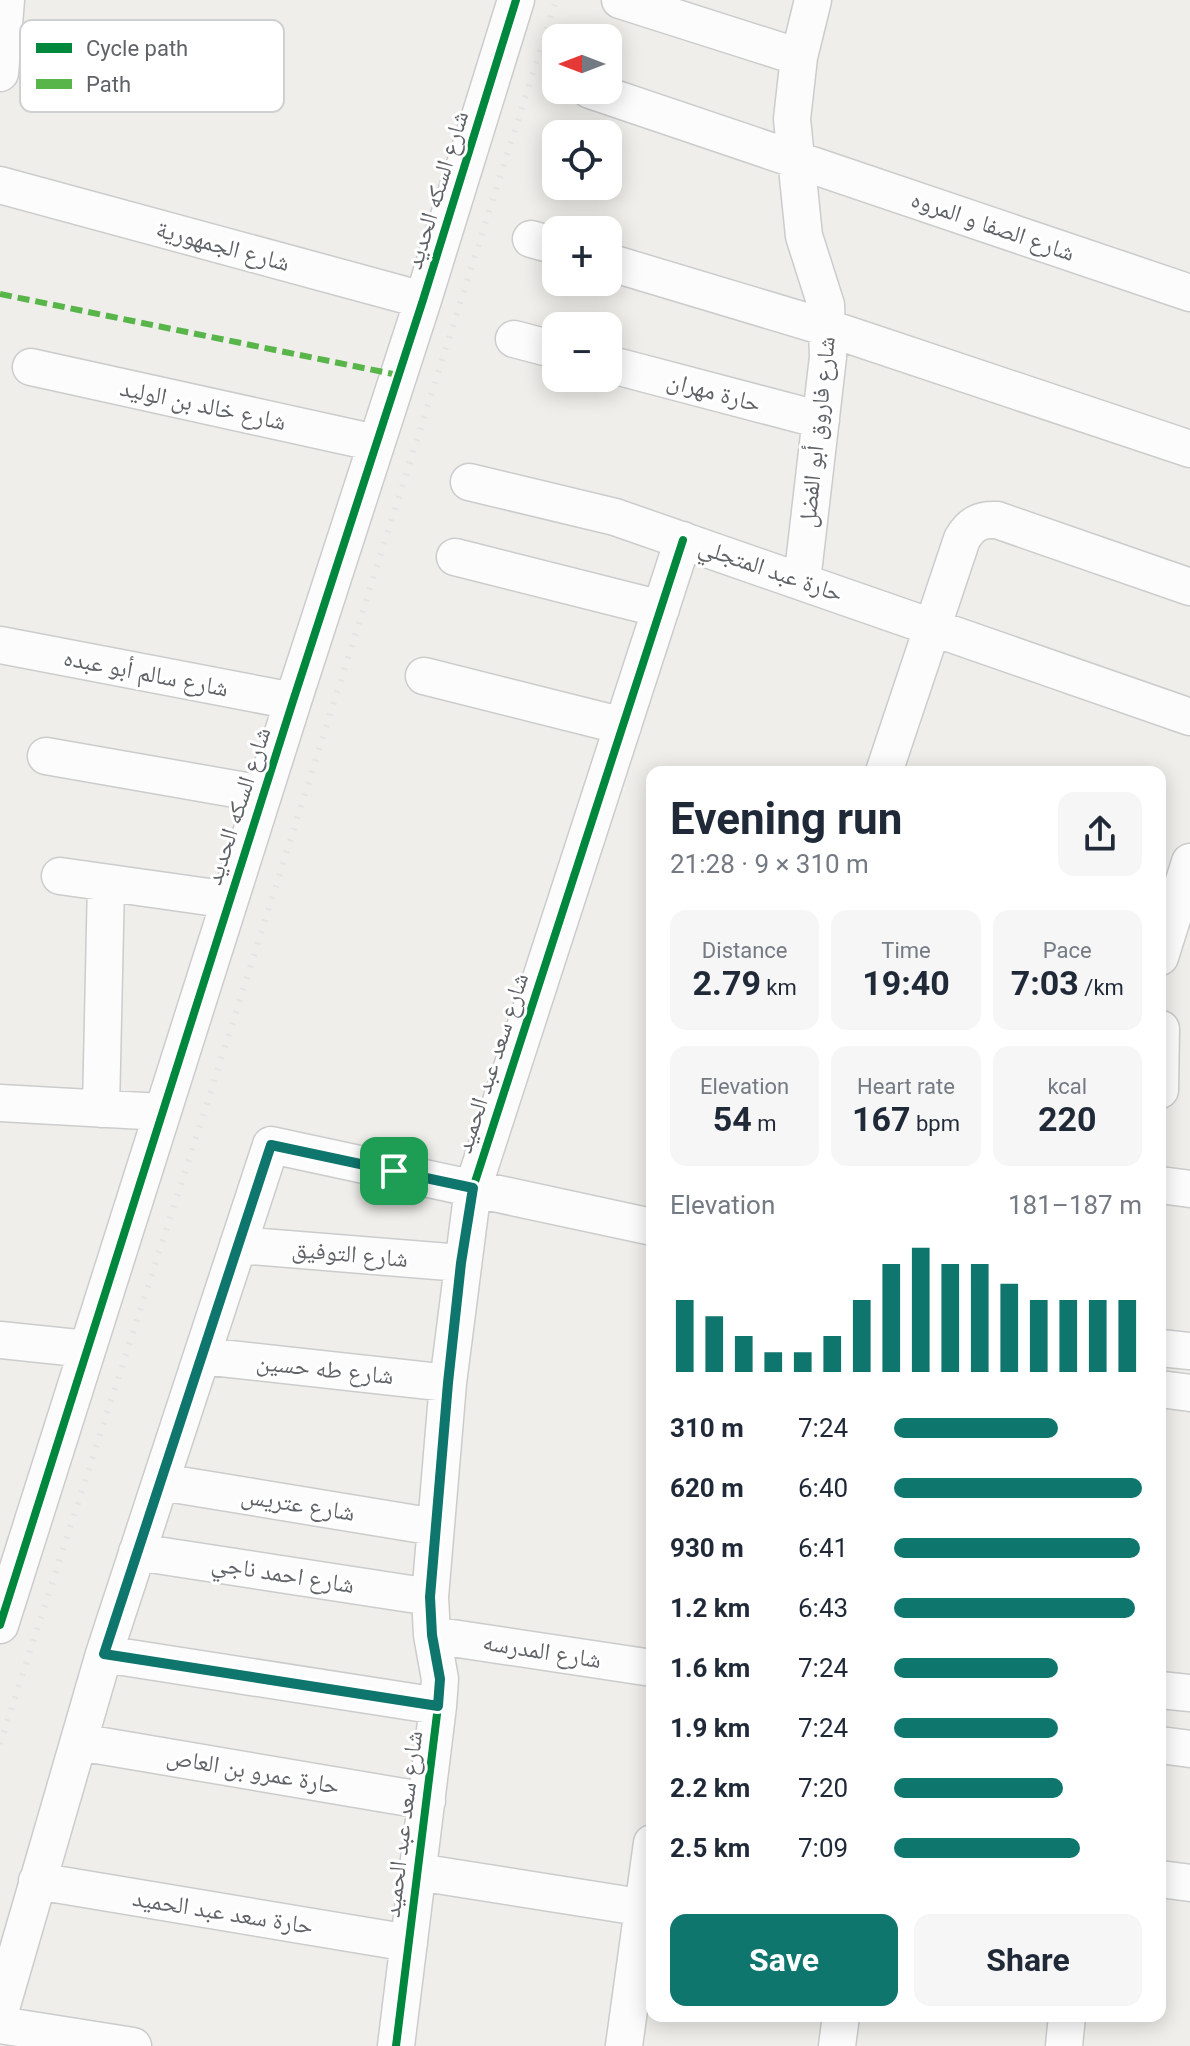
<!DOCTYPE html>
<meta charset="utf-8">
<style>
:root{--surface:#fff;--page:#f6f6f7;--text:#1f2937;--muted:#747a83;--accent:#0f766e}
body{margin:0;font-family:Roboto,"Noto Naskh Arabic",sans-serif;background:var(--page);color:var(--text);height:100vh;display:flex;flex-direction:column;font-size:30px;white-space:nowrap}
*{box-sizing:border-box;margin:0}
p{font-size:26px;color:var(--muted)}
.icon{flex:none;width:44px;height:44px;fill:none;stroke:currentColor;stroke-width:2;stroke-linecap:round;stroke-linejoin:round}
.map{position:relative;flex:1;overflow:hidden}
.sheet{position:absolute;left:646px;top:766px;width:520px;height:1256px;display:flex;flex-direction:column;background:var(--surface);border-radius:16px;box-shadow:0 4px 20px #0003}
.sheet>*{flex:none}
.needle{width:52px;rotate:270deg}
.controls{position:absolute;left:542px;top:24px;display:grid;gap:16px}
.controls a{display:grid;place-items:center;width:80px;height:80px;border-radius:16px;background:var(--surface);box-shadow:0 4px 20px #0003;font-size:40px}
.pin{position:absolute;display:grid;place-items:center;width:68px;height:68px;color:#fff;margin:-34px;border-radius:16px;box-shadow:0 4px 12px #0006}
.round{display:grid;place-items:center;flex:none;width:84px;height:84px;border-radius:16px;background:var(--page)}
.overview{display:flex;align-items:center;justify-content:space-between;height:136px;padding:0 24px}
h1{font-size:44px;font-weight:700;line-height:60px}
.figures{display:grid;grid-template-columns:repeat(3,1fr);gap:12px;height:136px;padding:8px 24px}
.figures div{display:grid;align-content:center;border-radius:16px;background:var(--page);text-align:center}
.figures b{font-size:34px;font-weight:700}
.figures small{font-size:22px;font-weight:400}
.figures p{font-size:22px}
.chart{height:224px;padding:16px 24px}
.chart p{display:flex;justify-content:space-between}
.chart svg{width:100%;height:144px;margin-top:8px;stroke:var(--accent);stroke-width:6}
.primary-button{display:flex;gap:16px;margin-top:auto;padding:16px 24px}
.primary-button a{flex:1;height:92px;border-radius:16px;background:var(--accent);color:#fff;font-size:32px;font-weight:700;line-height:92px;text-align:center}
.primary-button a+a{background:var(--page);color:var(--text)}
ul{padding:0 24px;list-style:none;font-size:26px}
li{display:grid;grid-template-columns:128px 96px 1fr;align-items:center;height:60px}
li i{height:20px;border-radius:10px;background:var(--accent)}
.map>svg:first-child{display:block}
.lines{fill:none;stroke-linecap:round;stroke-linejoin:round}
.minor-casing{stroke:#cbcccc;stroke-width:39}
.minor{stroke:#fdfcfc;stroke-width:36}
.rail{stroke:#e4e4e4;stroke-width:6;stroke-dasharray:2 10;stroke-linecap:butt}
.quiet{stroke:#58b549;stroke-width:6;stroke-dasharray:12 6;stroke-linecap:butt}
.cycleway-casing{stroke:#fff;stroke-width:13}
.cycleway{stroke:#00873e;stroke-width:8}
.route-casing{stroke:#fff;stroke-width:16}
.route{stroke:#0f766e;stroke-width:10}
.labels{text-anchor:middle;stroke-width:6;stroke-linejoin:round;paint-order:stroke}
.street-label{font-size:24px;fill:#5f6368;stroke:#fff}
.key{fill:#fff;stroke:#cfd0d2;stroke-width:2}
.key-label{font-size:22px;fill:#5f6368}
</style>
<div class="map">
<svg width="1190" height="2046" viewBox="0 0 1190 2046">
<rect width="100%" height="100%" fill="#efeeea"/>
<g class="lines">
<g class="minor-casing">
<path id="minor" d="M620 0 799 57
M0 73 6 0
M590 90 1190 293
M0 185 423 300
M531 239 556 246
M608 262 828 328 1190 449
M514 339 556 350
M608 364 821 420
M31 367 376 443
M469 482 615 517 1190 717
M455 557 661 609
M802 581 828 357 826 305 804 236 792 119 799 57 813 0
M0 645 293 701
M424 676 623 726
M46 756 263 794
M884 772 962 539C971 524 980 519 997 520L1190 587
M60 876 230 900
M1160 957 1190 862
M1160 1090 1161 1029
M0 1103 162 1112
M101 1109 106 883
M1160 1185 1190 1189
M238 1245 461 1263
M0 1340 87 1349
M1160 1348 1190 1351
M203 1356 448 1383
M1160 1389 1190 1393
M161 1482 435 1527
M137 1552 430 1597
M0 1625 293 701 423 300 516 0
M432 1635 652 1668
M104 1654 438 1706
M1160 1690 1190 1693
M79 1742 427 1801
M1160 1745 1190 1749
M418 1872 652 1909
M1160 1879 1190 1883
M37 1881 409 1943
M0 2012 104 1654 271 1145 652 1227
M0 2025 133 2046
M396 2046 438 1706 440 1679 432 1635 430 1597 448 1383 473 1188 683 540
M624 2046 652 1843
M837 2046 841 2016
M1064 2046 1067 2016"/>
</g>
<use href="#minor" class="minor"/>
<path class="rail" d="M0 1744 205 1110 556 0"/>
<path class="quiet" d="M0 294 398 375"/>
<g class="cycleway-casing">
<path id="cycleway" d="M0 1625 293 701 423 300 516 0
M396 2046 438 1706 440 1679 432 1635 430 1597 448 1383 473 1188 683 540"/>
</g>
<use href="#cycleway" class="cycleway"/>
</g>
<g class="lines">
<g class="route-casing">
<path id="route" d="M271 1145 473 1188 461 1263 448 1383 430 1597 432 1635 440 1679 438 1706 104 1654Z"/>
</g>
<use href="#route" class="route"/>
</g>
<g class="labels">
<g class="street-label">
<text transform="translate(437 190) rotate(-73)" y="8">شارع السكه الحديد</text>
<text transform="translate(993 226) rotate(19)" y="8">شارع الصفا و المروه</text>
<text transform="translate(223 246) rotate(15)" y="8">شارع الجمهورية</text>
<text transform="translate(714 392) rotate(15)" y="8">حارة مهران</text>
<text transform="translate(203 405) rotate(12)" y="8">شارع خالد بن الوليد</text>
<text transform="translate(817 432) rotate(-84)" y="8">شارع فاروق أبو الفضل</text>
<text transform="translate(771 570) rotate(19)" y="8">حارة عبد المتجلي</text>
<text transform="translate(146 673) rotate(11)" y="8">شارع سالم أبو عبده</text>
<text transform="translate(238 806) rotate(-72)" y="8">شارع السكه الحديد</text>
<text transform="translate(492 1063) rotate(-72)" y="8">شارع سعد عبد الحميد</text>
<text transform="translate(350 1254) rotate(5)" y="8">شارع التوفيق</text>
<text transform="translate(325 1369) rotate(6)" y="8">شارع طه حسين</text>
<text transform="translate(298 1504) rotate(9)" y="8">شارع عتريس</text>
<text transform="translate(283 1574) rotate(9)" y="8">شارع احمد ناجي</text>
<text transform="translate(542 1651) rotate(9)" y="8">شارع المدرسه</text>
<text transform="translate(253 1771) rotate(10)" y="8">حارة عمرو بن العاص</text>
<text transform="translate(403 1824) rotate(-83)" y="8">شارع سعد عبد الحميد</text>
<text transform="translate(223 1912) rotate(9)" y="8">حارة سعد عبد الحميد</text>
</g>
</g>
<rect x="20" y="20" width="264" height="92" rx="12" class="key"/>
<rect x="36" y="43" width="36" height="10" fill="#00873e"/>
<rect x="36" y="79" width="36" height="10" fill="#58b549"/>
<g class="key-label">
<text x="86" y="56">Cycle path</text>
<text x="86" y="92">Path</text>
</g>
</svg>
<div class="controls">
<a><svg class="needle" viewBox="-14 -14 28 28"><path d="M0-13l5 13h-10z" fill="#e53935"/><path d="M0 13l5-13h-10z" fill="#747a83"/></svg></a>
<a><svg class="icon" aria-label="locate" viewBox="0 0 24 24"><circle cx="12" cy="12" r="6"/><path d="M12 2v4M12 18v4M2 12h4M18 12h4"/></svg></a>
<a>+</a>
<a>−</a>
</div>
<div class="pin" style="left:394px;top:1171px;background:#1e9e55"><svg class="icon" aria-label="arrive" viewBox="0 0 24 24"><path d="M6 21V4h12l-3 4 3 4H6"/></svg></div>
<section class="sheet">
<div class="overview"><div><h1>Evening run</h1><p>21:28 · 9 × 310 m</p></div><a class="round"><svg class="icon" aria-label="share" viewBox="0 0 24 24"><path d="M12 15V3M7 8l5-5 5 5M5 13v7h14v-7"/></svg></a></div>
<div class="figures">
<div><p>Distance</p><b>2.79<small> km</small></b></div>
<div><p>Time</p><b>19:40</b></div>
<div><p>Pace</p><b>7:03<small> /km</small></b></div>
</div>
<div class="figures">
<div><p>Elevation</p><b>54<small> m</small></b></div>
<div><p>Heart rate</p><b>167<small> bpm</small></b></div>
<div><p>kcal</p><b>220</b></div>
</div>
<div class="chart"><p><span>Elevation</span>181–187 m</p>
<svg viewBox="0 0 160 44" preserveAspectRatio="none"><path d="M5 44V22M15 44V27M25 44V33M35 44V38M45 44V38M55 44V33M65 44V22M75 44V11M85 44V6M95 44V11M105 44V11M115 44V17M125 44V22M135 44V22M145 44V22M155 44V22"/></svg>
</div>
<ul>
<li><b>310 m</b>7:24<i style="width:66%"></i></li>
<li><b>620 m</b>6:40<i style="width:100%"></i></li>
<li><b>930 m</b>6:41<i style="width:99%"></i></li>
<li><b>1.2 km</b>6:43<i style="width:97%"></i></li>
<li><b>1.6 km</b>7:24<i style="width:66%"></i></li>
<li><b>1.9 km</b>7:24<i style="width:66%"></i></li>
<li><b>2.2 km</b>7:20<i style="width:68%"></i></li>
<li><b>2.5 km</b>7:09<i style="width:75%"></i></li>
</ul>
<div class="primary-button"><a>Save</a><a>Share</a></div>
</section>
</div>
